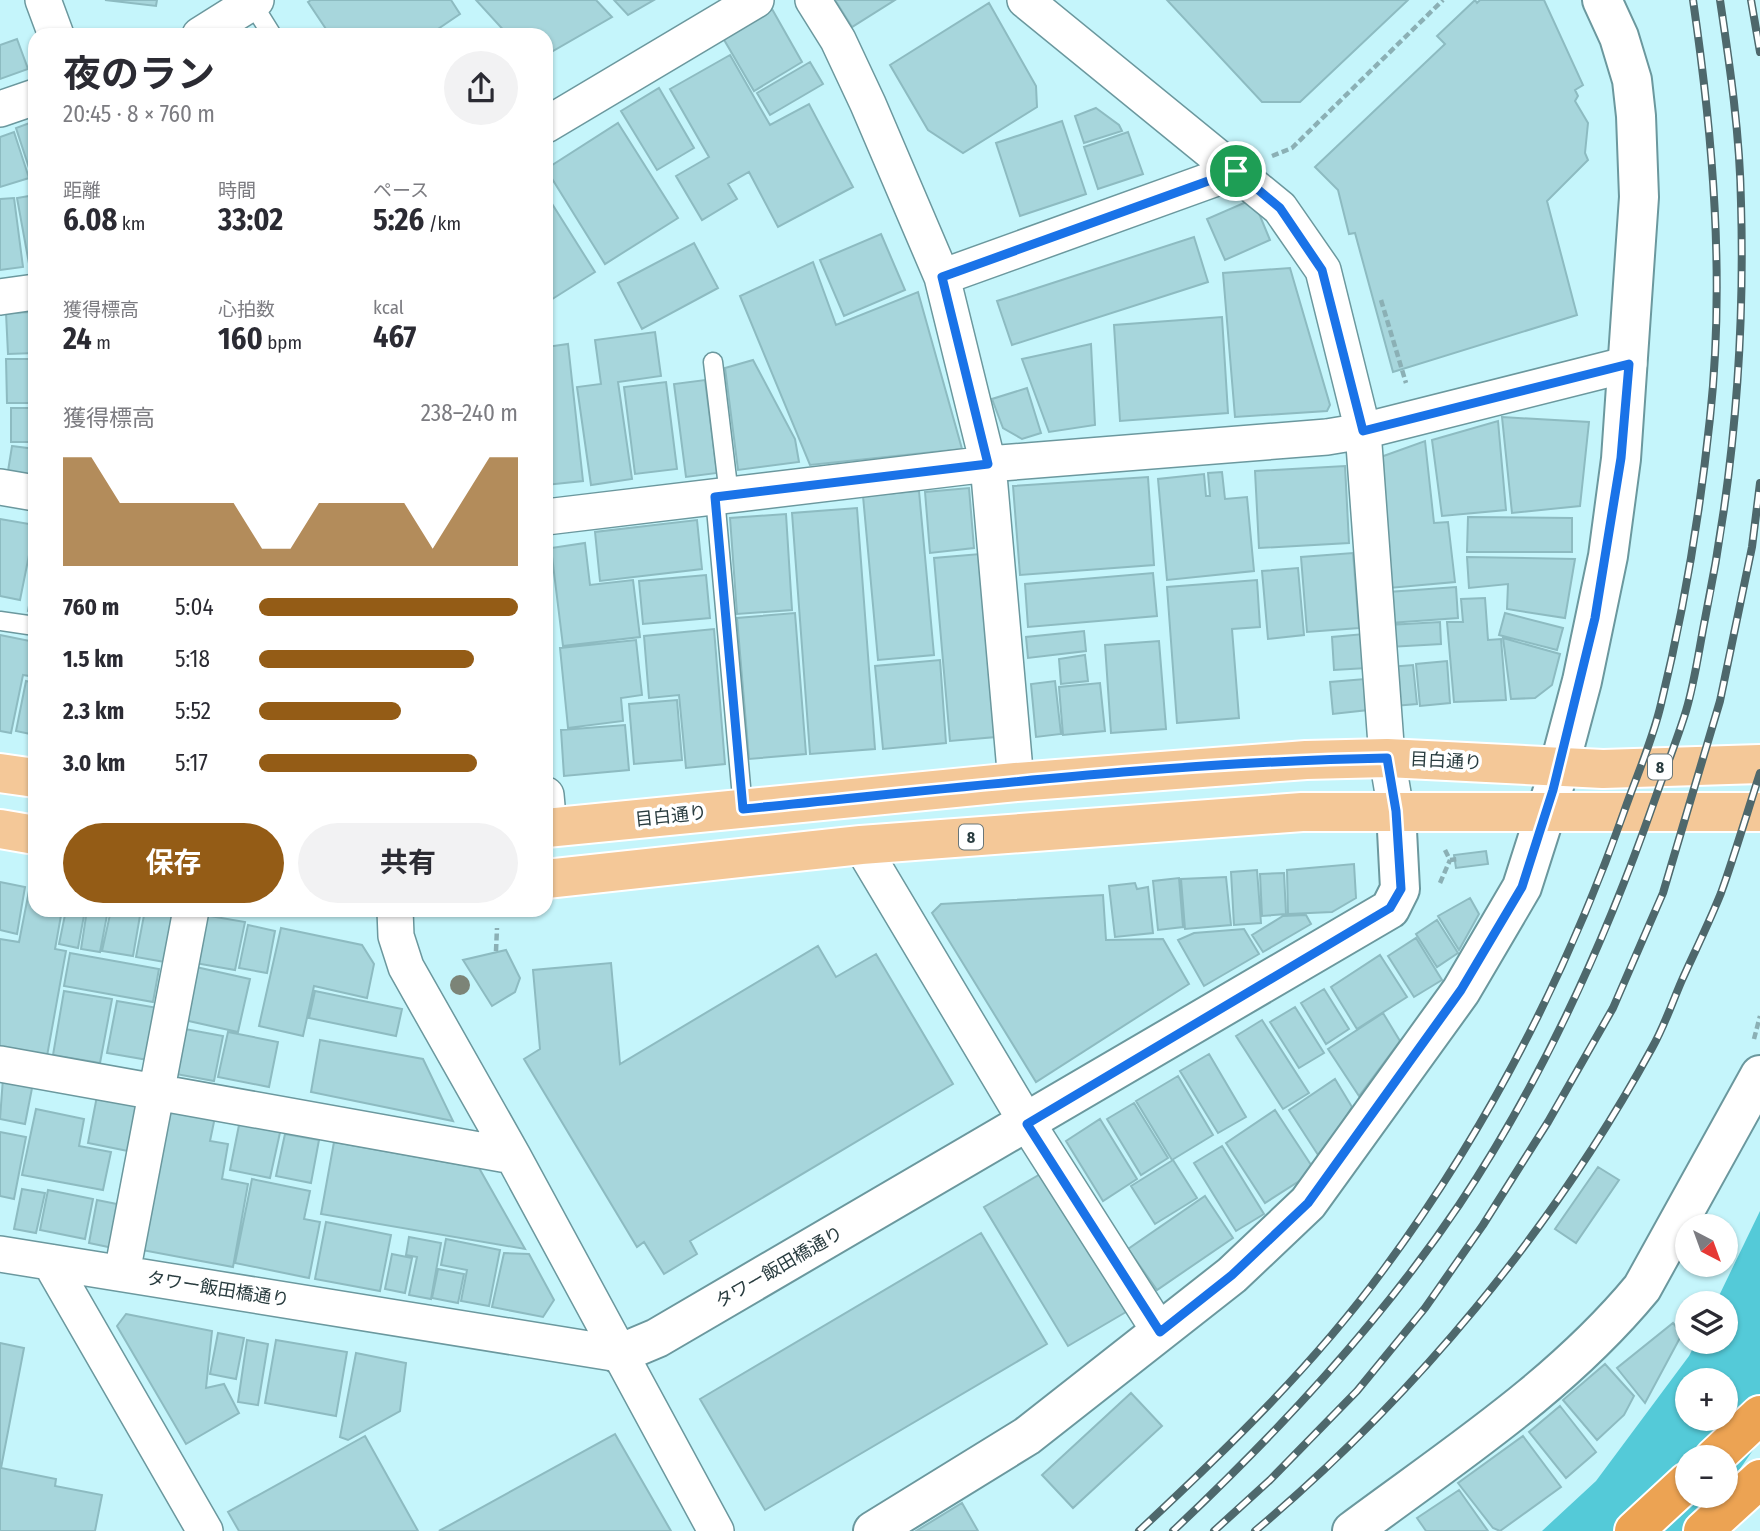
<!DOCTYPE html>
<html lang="ja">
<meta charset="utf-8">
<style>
:root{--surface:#fff;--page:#f2f2f3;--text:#2b2b33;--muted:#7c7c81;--accent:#945c16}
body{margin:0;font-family:"Fira Sans Condensed","Noto Sans JP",sans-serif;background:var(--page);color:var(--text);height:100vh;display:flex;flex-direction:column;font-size:26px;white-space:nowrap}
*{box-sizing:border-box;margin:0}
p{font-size:23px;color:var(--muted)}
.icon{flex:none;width:38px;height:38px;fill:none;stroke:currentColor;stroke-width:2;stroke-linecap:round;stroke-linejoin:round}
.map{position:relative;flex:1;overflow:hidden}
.drawer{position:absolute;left:28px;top:28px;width:525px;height:889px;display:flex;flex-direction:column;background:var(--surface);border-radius:21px;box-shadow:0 2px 5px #0004}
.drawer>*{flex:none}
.needle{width:46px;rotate:139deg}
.buttons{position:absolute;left:1675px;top:1214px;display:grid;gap:14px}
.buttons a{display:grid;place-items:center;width:63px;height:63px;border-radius:50%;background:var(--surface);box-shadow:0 2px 5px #0004;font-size:35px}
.pin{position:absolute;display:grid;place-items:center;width:60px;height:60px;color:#fff;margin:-30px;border:4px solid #fff;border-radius:50%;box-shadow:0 2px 7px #0007}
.round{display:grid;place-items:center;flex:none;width:74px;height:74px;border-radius:37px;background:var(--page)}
.headline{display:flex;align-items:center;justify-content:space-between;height:119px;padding:0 35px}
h1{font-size:38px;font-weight:700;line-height:52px}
.figures{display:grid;grid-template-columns:repeat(3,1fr);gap:10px;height:119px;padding:7px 35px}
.figures div{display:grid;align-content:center}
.figures b{font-size:30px;font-weight:700}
.figures small{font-size:19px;font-weight:400}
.figures p{font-size:19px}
.chart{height:196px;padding:14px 35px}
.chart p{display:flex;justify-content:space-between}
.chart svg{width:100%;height:126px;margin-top:7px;fill:var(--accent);opacity:.7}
.action{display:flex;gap:14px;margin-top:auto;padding:14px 35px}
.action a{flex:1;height:80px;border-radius:42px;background:var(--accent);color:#fff;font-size:28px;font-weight:700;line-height:80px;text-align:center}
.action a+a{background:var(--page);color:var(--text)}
ul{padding:0 35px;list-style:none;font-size:23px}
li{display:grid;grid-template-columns:112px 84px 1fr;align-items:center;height:52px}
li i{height:18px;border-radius:9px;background:var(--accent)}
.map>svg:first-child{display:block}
.water{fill:#54cad8;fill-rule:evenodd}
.building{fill:#a7d6dc;stroke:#8dbbc1;stroke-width:2}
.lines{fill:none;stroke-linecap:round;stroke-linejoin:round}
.service-casing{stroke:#6b989e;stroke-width:21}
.minor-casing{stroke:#6b989e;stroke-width:38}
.tertiary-casing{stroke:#6b989e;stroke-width:42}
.primary-casing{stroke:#fff;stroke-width:42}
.motorway-casing{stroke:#fff;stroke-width:42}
.path{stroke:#8bb0b5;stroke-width:4.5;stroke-dasharray:7 3.5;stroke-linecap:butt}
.service{stroke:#fff;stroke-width:18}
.minor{stroke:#fff;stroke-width:35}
.tertiary{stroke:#fff;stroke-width:38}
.primary{stroke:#f4c898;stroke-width:38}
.motorway{stroke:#eca353;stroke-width:38}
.rail-casing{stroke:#4e686c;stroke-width:8}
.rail{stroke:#fff;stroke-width:5;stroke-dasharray:16;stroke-linecap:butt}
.tree{fill:#7c8477}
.route-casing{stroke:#fff;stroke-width:14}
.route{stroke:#1a73e8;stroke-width:9}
.labels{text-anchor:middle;stroke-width:7;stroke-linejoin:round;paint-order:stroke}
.shield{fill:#fff;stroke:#697679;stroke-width:2}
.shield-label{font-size:16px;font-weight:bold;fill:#293c3f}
.street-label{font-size:18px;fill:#293c3f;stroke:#fff}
</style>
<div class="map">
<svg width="1760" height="1531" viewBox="0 0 1760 1531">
<rect width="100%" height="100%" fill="#c5f5fb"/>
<path class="water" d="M1760 1211V1440L1726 1489V1458H1687V1496H1720L1695 1531H1542L1596 1481 1689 1356 1696 1342H1726V1304H1715ZM1687 1381H1726V1419H1687Z"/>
<path class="building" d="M105 0H157L156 6Z
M311 0H451L460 14 429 35H330L308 2Z
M476 0H596L612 17 546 55V35H508Z
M614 0H654L628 15Z
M835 0H895L852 27Z
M1167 0H1408L1300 102H1262Z
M1475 0 1477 3 1480 0H1544L1583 85 1575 90 1578 96 1575 101 1588 123 1585 153 1588 160 1547 201 1577 315 1393 372 1355 233 1349 234 1338 190 1315 167 1445 44 1437 36Z
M989 3 1036 86 1037 107 963 153 928 130 890 65Z
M772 9 802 62 754 91 723 38Z
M17 39 28 69 0 79V45Z
M730 55 770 125 809 104 853 187 778 227 749 172 728 184 737 199 702 220 676 176 709 157 670 89Z
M810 62 823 84 770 115 757 93Z
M659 88 694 148 657 170 621 111Z
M1096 108 1119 125 1122 131 1084 143 1075 116Z
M35 121V179L33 180 16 128Z
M1062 121 1086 194 1020 216 996 143Z
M618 123 678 218 605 264 546 169Z
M14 132 29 178 0 187V137Z
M1128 132 1143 174 1098 189 1084 147Z
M35 195V279L32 280 17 198Z
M14 198 23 267 0 270V199Z
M549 199 595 272 546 303V200Z
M1253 199 1270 240 1225 260 1207 219Z
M881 234 905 290 844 316 820 260Z
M1194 237 1208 282 1012 345 997 301Z
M694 243 718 288 642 329 618 283Z
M813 262 836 325 918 292 962 449 810 465 740 296Z
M1290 268 1330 405 1327 411 1235 417 1223 273Z
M35 312V353L8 354 6 313Z
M1222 317 1228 413 1120 421 1114 325Z
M655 332 661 376 618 382 632 479 591 485 577 387 601 384 595 340Z
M568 344 583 481 546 485V347Z
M1091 344 1095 425 1049 432 1022 359Z
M6 359H35V403H7Z
M753 360 795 439 799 462 738 470 725 368Z
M705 380 717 473 686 477 674 384Z
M666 382 677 469 635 474 624 387Z
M1027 388 1041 433 1022 439 1003 428 992 399Z
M11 408H35V442H11Z
M1502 417 1589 422 1580 506 1512 513Z
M1498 421 1506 510 1442 516 1432 440Z
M1425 441 1434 523 1448 522 1455 582 1389 588 1378 458Z
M12 446 35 449V475L8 471Z
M1345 466 1349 543 1259 548 1255 471Z
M1222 472 1225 499 1247 497 1254 571 1167 580 1158 479 1204 474 1206 496H1210L1208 473Z
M1148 477 1154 565 1020 575 1013 486Z
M969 488 974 548 930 553 925 492Z
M919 491 934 655 878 660 863 496Z
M857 508 875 749 810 754 792 513Z
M786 514 792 610 737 614 730 518Z
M1468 517 1572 518V552H1467Z
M0 519 35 525 20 600 0 596Z
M697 520 702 569 600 581 595 532Z
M585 543 590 585 633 580 640 637 563 646 551 548Z
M1353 553 1359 628 1307 632 1301 557Z
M980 554 996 737 950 741 934 558Z
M1467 557 1575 559 1565 618 1507 609 1508 584 1469 588Z
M1298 568 1304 635 1268 639 1262 571Z
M1153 573 1157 616 1028 627 1025 584Z
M35 574V612L28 611Z
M706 575 710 618 643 624 639 581Z
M1257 580 1260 627 1232 629 1239 718 1177 723 1167 587Z
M1456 587 1458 618 1390 623 1388 592Z
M1485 598 1488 640 1501 639 1506 700 1454 702 1447 622H1463L1461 599Z
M795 613 806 754 749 759 737 618Z
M1505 613 1563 628 1557 650 1499 635Z
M1440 622 1441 644 1389 647 1388 625Z
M714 629 725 764 686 768 679 695 649 698 644 636Z
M1084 631 1086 651 1028 658 1026 637Z
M1364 634 1367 668 1334 670 1332 637Z
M0 635 35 642V677L23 675 11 733 0 731Z
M1503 638 1560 654 1552 685 1535 698 1511 699Z
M636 640 642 695 621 698 623 721 568 728 560 648Z
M1159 641 1166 729 1111 733 1105 645Z
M1085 655 1088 681 1061 684 1059 659Z
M940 660 946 743 883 749 875 666Z
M1447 661 1450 703 1420 706 1416 664Z
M1413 665 1417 704 1394 706 1389 667Z
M1365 679 1368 710 1333 714 1330 682Z
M26 681 35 683V735L16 731Z
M1055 681 1061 734 1036 737 1031 684Z
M1100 683 1105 731 1063 735 1059 687Z
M677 700 682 760 634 764 629 704Z
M625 725 629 770 564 776 561 730Z
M1486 851 1488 864 1456 868 1454 855Z
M1354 864 1356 898 1332 912 1288 914 1287 870Z
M1257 870 1261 923 1234 925 1231 872Z
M1284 873 1286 914 1262 916 1260 874Z
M1226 877 1231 925 1185 929 1181 879Z
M1179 878 1183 927 1158 930 1153 881Z
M0 882 25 887 17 934 0 930Z
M1135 883 1137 889 1148 887 1153 933 1115 937 1109 886Z
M29 891 35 892V910H62L55 949 66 951 47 1056 0 1047V939L19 942Z
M1103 895 1106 940 1163 939 1189 984 1036 1082 932 913 941 904Z
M1470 898 1479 914 1459 950 1438 916Z
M66 910H85L78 948 59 944Z
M87 910H108L100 952 81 949Z
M111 910H141L133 956 102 951Z
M145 910 173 914 165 962 136 957Z
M204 915 245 922 235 970 195 963Z
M1306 915 1311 924 1263 952 1252 935 1283 916Z
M1437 920 1458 953 1437 967 1416 934Z
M248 925 275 931 267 973 239 968Z
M281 928 362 945 374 964 367 998 314 986 303 1036 259 1026Z
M1244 929 1259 954 1204 986 1178 940 1194 933Z
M1416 938 1442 980 1414 997 1388 956Z
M818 946 836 977 876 954 953 1084 690 1241 697 1254 664 1274 644 1242 637 1247 524 1059 540 1049 533 970 611 963 620 1064Z
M506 950 520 978 515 992 492 1006 463 960Z
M70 953 159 969 153 1002 64 986Z
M1380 955 1407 997 1357 1029 1331 987Z
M196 967 250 979 238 1032 184 1020Z
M1324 989 1349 1029 1326 1044 1301 1003Z
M64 991 112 999 100 1063 53 1055Z
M315 991 402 1009 396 1036 309 1018Z
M117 1001 158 1008 148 1060 107 1053Z
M1295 1007 1324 1053 1299 1068 1270 1022Z
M1383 1013 1400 1041 1359 1096 1328 1049Z
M1262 1020 1309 1093 1283 1109 1236 1036Z
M185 1029 223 1036 214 1081 176 1074Z
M228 1032 278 1042 269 1087 218 1077Z
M320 1040 423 1059 453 1121 311 1092Z
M1209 1054 1246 1117 1218 1133 1180 1071Z
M1178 1076 1213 1135 1172 1160 1136 1101Z
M3 1078 33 1083 25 1124 0 1119Z
M1335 1079 1352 1107 1320 1158 1289 1110Z
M97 1096 142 1104 133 1152 88 1143Z
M1134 1103 1168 1158 1141 1175 1107 1119Z
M168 1108 215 1117 210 1141 228 1144 222 1179 248 1184 233 1267 142 1250Z
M36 1109 84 1119 79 1146 111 1152 103 1190 22 1175Z
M1275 1110 1315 1171 1265 1203 1226 1143Z
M1100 1119 1137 1179 1103 1201 1066 1141Z
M240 1120 281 1128 270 1178 230 1170Z
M0 1132 26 1137 14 1199 0 1196Z
M285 1134 319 1140 311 1183 276 1176Z
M334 1142 479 1168 525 1249 321 1214Z
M1222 1146 1264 1214 1236 1231 1194 1163Z
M1173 1160 1197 1198 1155 1224 1131 1186Z
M1598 1167 1619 1180 1576 1243 1555 1229Z
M1042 1173 1126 1312 1068 1346 984 1207Z
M252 1179 310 1191 304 1219 320 1222 309 1278 235 1263Z
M22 1189 45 1193 36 1233 14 1229Z
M48 1190 93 1199 85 1239 40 1230Z
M1205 1196 1233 1238 1157 1290 1128 1249Z
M97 1200 122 1205 113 1248 89 1243Z
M326 1222 391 1235 380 1291 315 1279Z
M981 1233 1047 1344 765 1510 700 1399Z
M409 1237 441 1243 431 1299 409 1295 417 1257 406 1255Z
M446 1239 500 1250 489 1306 461 1301 467 1270 441 1265Z
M504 1253 529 1254 554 1300 543 1317 492 1307Z
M392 1254 412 1258 405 1293 385 1289Z
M438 1269 464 1274 458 1303 432 1298Z
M126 1314 212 1331 206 1388 224 1384 239 1413 186 1444 117 1326Z
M1673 1323 1682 1334 1645 1403 1617 1368Z
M218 1333 244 1338 236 1379 210 1374Z
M247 1340 268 1344 258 1405 238 1402Z
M276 1340 347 1352 336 1416 265 1403Z
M0 1343 24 1348 1 1468 56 1479 55 1486 102 1495 95 1531H0Z
M356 1353 406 1363 400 1411 348 1440 340 1437Z
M1605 1364 1634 1396 1624 1415 1597 1440 1563 1400Z
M1131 1393 1162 1426 1073 1508 1042 1475Z
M1560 1406 1596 1452 1566 1478 1529 1432Z
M615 1434 671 1531H439Z
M365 1436 418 1531H239L228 1512Z
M1523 1436 1561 1487 1500 1531 1493 1528 1458 1483Z
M1459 1490 1488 1531H1426L1417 1518Z
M962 1503 978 1531H916Z"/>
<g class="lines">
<g class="service-casing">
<path id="service" d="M252 3 272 35
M713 362 729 495
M715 497 743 809
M0 621 35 626"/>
</g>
<g class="minor-casing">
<path id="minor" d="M43 0 56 35
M813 0 838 40 868 104 942 277 988 464 1016 782
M1025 0 1280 208 1323 270 1363 431 1387 758 1396 811
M200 35 256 0
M0 109 35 97
M546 125 756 0
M942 277 1236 171
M0 297 35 292
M0 487 35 493
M546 517 988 464 1327 437 1363 431 1629 364
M546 795 549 828
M861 845 1027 1123 1160 1332
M395 910 396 936 406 967 513 1156 716 1531
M0 1064 513 1156
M0 1254 619 1354
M50 1262 205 1531
M122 1273 191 910"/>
</g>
<g class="tertiary-casing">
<path id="tertiary" d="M619 1354 657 1338 1390 909 1400 889 1396 811
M873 1531 1027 1436 1232 1275 1308 1203 1461 991 1522 887 1553 790 1582 681 1608 556 1621 459 1639 197 1636 116 1632 80 1619 37 1602 0
M1352 1531C1454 1455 1561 1386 1642 1288L1760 1075"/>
</g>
<g class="primary-casing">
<path id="primary" d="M0 773 35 778
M546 828 1016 782 1306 760 1387 758 1603 769 1760 764
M0 829 35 835
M546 879 861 845 1302 812H1760"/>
</g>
<g class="motorway-casing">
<path id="motorway" d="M1714 1458 1760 1415
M1634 1531 1687 1482
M1703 1531 1760 1479"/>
</g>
<path class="path" d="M1272 156 1292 148 1443 0
M1381 300 1406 383
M1445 850 1450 860 1459 859
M1440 883 1450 860
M496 951 497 928
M1754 1039 1760 1016"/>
<use href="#service" class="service"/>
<use href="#minor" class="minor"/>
<use href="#tertiary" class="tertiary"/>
<use href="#primary" class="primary"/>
<use href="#motorway" class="motorway"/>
<g class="rail-casing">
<path id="rail" d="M1751 0 1760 52
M1139 1531C1227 1449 1313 1366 1384 1269 1488 1128 1567 974 1625 809 1637 775 1653 739 1661 704 1684 610 1700 513 1710 418 1725 279 1713 137 1693 0
M1173 1531C1278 1432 1378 1325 1459 1205 1543 1079 1605 942 1655 799 1665 770 1677 740 1686 711 1695 681 1699 649 1705 619 1733 482 1745 343 1741 203 1740 135 1730 67 1720 0
M1214 1531 1270 1480 1357 1391 1425 1308 1483 1225 1548 1122 1613 1008 1663 893 1720 701 1752 547 1760 483
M1255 1531C1415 1396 1552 1231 1652 1048 1664 1027 1672 1003 1682 980 1695 951 1709 923 1721 893 1735 854 1747 813 1760 773"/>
</g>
<use href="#rail" class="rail"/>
</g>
<circle class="tree" cx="460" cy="985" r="10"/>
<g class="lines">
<g class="route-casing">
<path id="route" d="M1236 171 1280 208 1322 270 1363 431 1629 364 1621 458 1595 618 1553 790 1522 887 1461 990 1308 1203 1232 1275 1160 1332 1027 1124 1390 908 1401 889 1396 811 1387 758C1172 762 957 788 743 809L715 497 988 464 942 277Z"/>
</g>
<use href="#route" class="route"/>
</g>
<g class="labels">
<g class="shield">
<rect x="1648" y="754.5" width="24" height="25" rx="5"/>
<rect x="959" y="824.5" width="24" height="25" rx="5"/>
</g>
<g class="shield-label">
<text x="1660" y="773">8</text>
<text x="971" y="843">8</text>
</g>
<g class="street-label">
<text transform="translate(1446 761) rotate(3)" y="6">目白通り</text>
<text transform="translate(671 816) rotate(-6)" y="6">目白通り</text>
<text transform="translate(779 1267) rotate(-30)" y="6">タワー飯田橋通り</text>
<text transform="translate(218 1289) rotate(9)" y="6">タワー飯田橋通り</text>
</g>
</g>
</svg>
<div class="buttons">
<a><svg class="needle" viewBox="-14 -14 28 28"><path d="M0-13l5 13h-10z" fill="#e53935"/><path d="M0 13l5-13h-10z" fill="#7c7c81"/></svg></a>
<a><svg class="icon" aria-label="layers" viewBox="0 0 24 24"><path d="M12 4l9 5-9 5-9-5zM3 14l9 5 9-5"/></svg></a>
<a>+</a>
<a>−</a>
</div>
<div class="pin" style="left:1236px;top:171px;background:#1e9e55"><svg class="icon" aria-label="arrive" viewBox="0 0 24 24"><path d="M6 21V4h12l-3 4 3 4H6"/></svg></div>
<section class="drawer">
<div class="headline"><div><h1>夜のラン</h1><p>20:45 · 8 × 760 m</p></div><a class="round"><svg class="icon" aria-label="share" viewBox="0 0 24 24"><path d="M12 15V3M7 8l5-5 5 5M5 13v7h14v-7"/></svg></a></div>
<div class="figures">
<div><p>距離</p><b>6.08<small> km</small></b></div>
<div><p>時間</p><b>33:02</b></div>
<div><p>ペース</p><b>5:26<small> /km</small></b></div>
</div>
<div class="figures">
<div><p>獲得標高</p><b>24<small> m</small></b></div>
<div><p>心拍数</p><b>160<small> bpm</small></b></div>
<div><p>kcal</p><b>467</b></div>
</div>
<div class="chart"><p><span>獲得標高</span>238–240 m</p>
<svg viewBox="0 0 160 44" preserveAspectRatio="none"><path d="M0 44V6L10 6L20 22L30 22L40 22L50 22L60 22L70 38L80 38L90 22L100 22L110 22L120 22L130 38L140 22L150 6L160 6V44z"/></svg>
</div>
<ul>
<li><b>760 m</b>5:04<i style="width:100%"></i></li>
<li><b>1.5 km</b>5:18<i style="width:83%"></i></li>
<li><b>2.3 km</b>5:52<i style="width:55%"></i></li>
<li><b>3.0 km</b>5:17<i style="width:84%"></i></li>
</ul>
<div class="action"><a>保存</a><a>共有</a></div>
</section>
</div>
